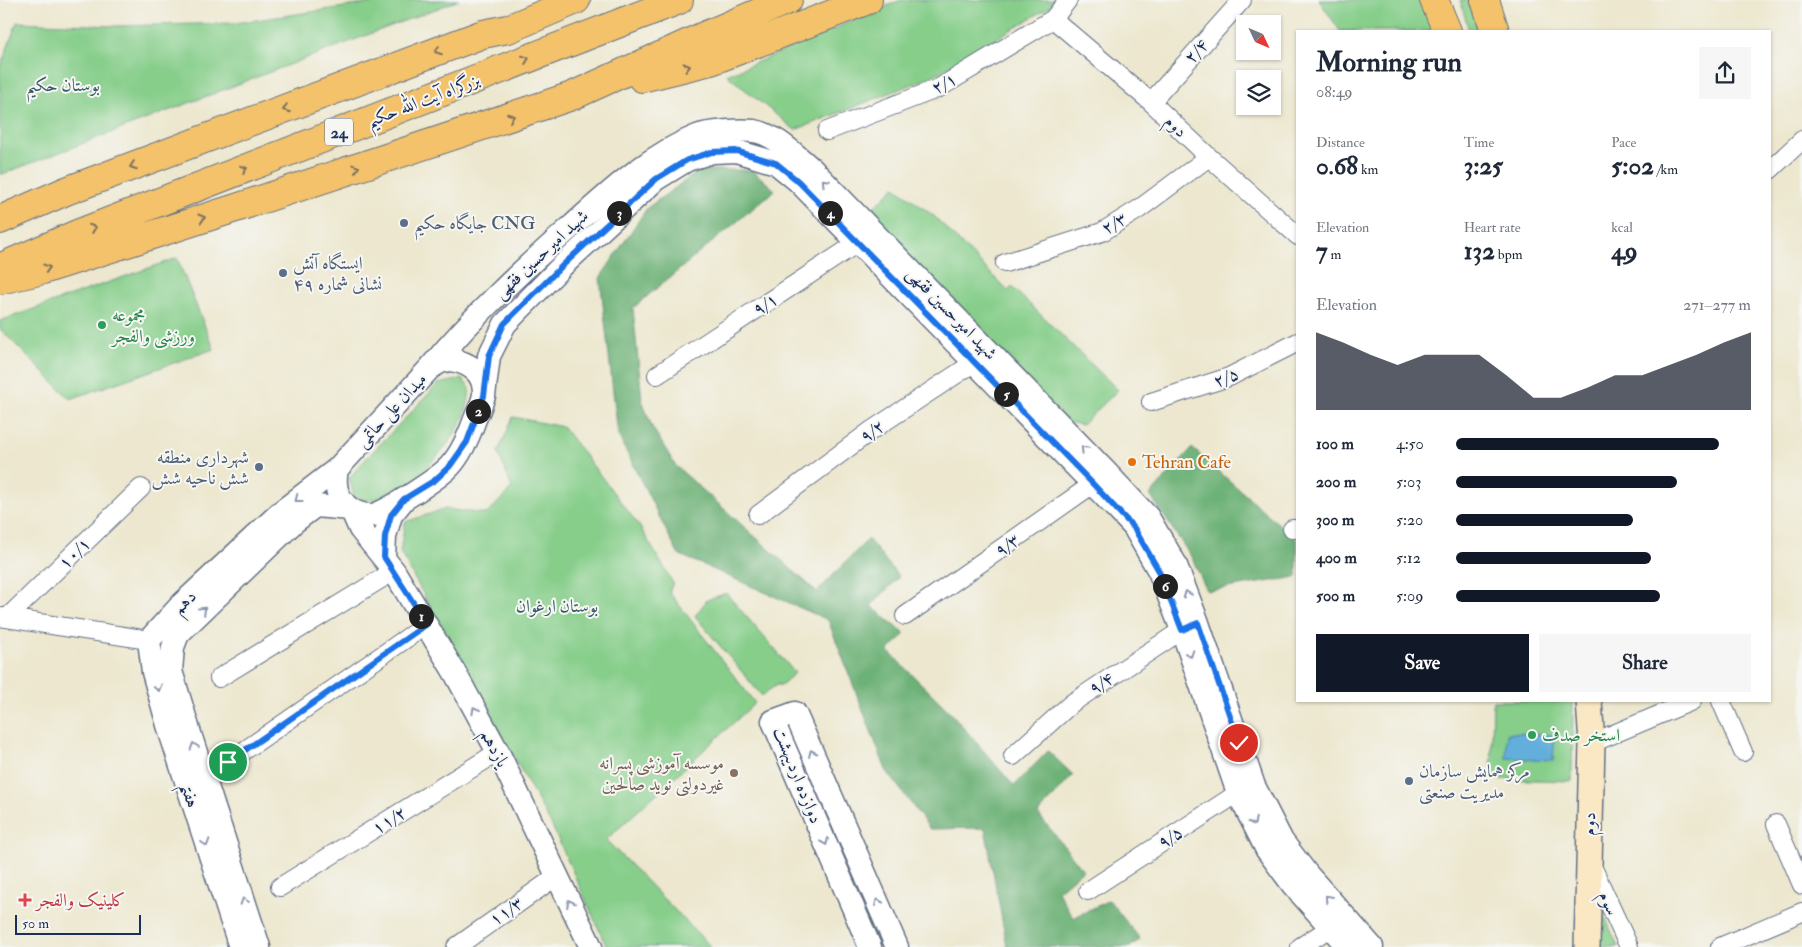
<!DOCTYPE html>
<meta charset="utf-8">
<style>
:root{--surface:#fff;--page:#f6f6f7;--text:#1f2937;--muted:#747a83;--accent:#111827}
body{margin:0;font-family:"IM FELL Double Pica",Amiri,serif;background:var(--page);color:var(--text);height:100vh;display:flex;flex-direction:column;font-size:19px;white-space:nowrap}
*{box-sizing:border-box;margin:0}
p{font-size:16px;color:var(--muted)}
.icon{flex:none;width:28px;height:28px;fill:none;stroke:currentColor;stroke-width:2;stroke-linecap:round;stroke-linejoin:round}
.map{position:relative;flex:1;overflow:hidden}
.drawer{position:absolute;left:1296px;top:30px;width:475px;height:672px;display:flex;flex-direction:column;background:var(--surface);border-radius:0px;box-shadow:0 1px 4px #0004}
.drawer>*{flex:none}
.needle{width:32px;rotate:134deg}
.tools{position:absolute;left:1236px;top:15px;display:grid;gap:10px}
.tools a{display:grid;place-items:center;width:45px;height:45px;border-radius:0px;background:var(--surface);box-shadow:0 1px 4px #0004;font-size:25px}
.scale{position:absolute;left:15px;bottom:12px;width:126px;box-sizing:border-box;padding-left:5px;border:2px solid #1b2f5e;border-top:0;font-size:14px;line-height:18px;white-space:nowrap;color:#1b2f5e;-webkit-text-stroke:4px #f6f6f2;paint-order:stroke}
.pin{position:absolute;display:grid;place-items:center;width:42px;height:42px;color:#fff;margin:-21px;border:2px solid #fff;border-radius:50%;box-shadow:0 1px 5px #0007}
.km{position:absolute;width:25px;height:25px;margin:-12px;border-radius:50%;background:#222;color:#fff;font-size:14px;line-height:25px;text-align:center}
.round{display:grid;place-items:center;flex:none;width:52px;height:52px;border-radius:0px;background:var(--page)}
.overview{display:flex;align-items:center;justify-content:space-between;height:85px;padding:0 20px}
h1{font-size:28px;font-weight:700;line-height:38px}
.figures{display:grid;grid-template-columns:repeat(3,1fr);gap:8px;height:85px;padding:5px 20px}
.figures div{display:grid;align-content:center}
.figures b{font-size:25px;font-weight:700}
.figures small{font-size:14px;font-weight:400}
.figures p{font-size:14px}
.chart{height:140px;padding:10px 20px}
.chart p{display:flex;justify-content:space-between}
.chart svg{width:100%;height:90px;margin-top:5px;fill:var(--accent);opacity:.7}
.cta{display:flex;gap:10px;margin-top:auto;padding:10px 20px}
.cta a{flex:1;height:58px;border-radius:0px;background:var(--accent);color:#fff;font-size:20px;font-weight:700;line-height:58px;text-align:center}
.cta a+a{background:var(--page);color:var(--text)}
ul{padding:0 20px;list-style:none;font-size:16px}
li{display:grid;grid-template-columns:80px 60px 1fr;align-items:center;height:38px}
li i{height:12px;border-radius:6px;background:var(--accent)}
.map>svg:first-child{display:block}
.green{fill:#86ce8a;stroke:#507e74}
.forest{fill:#6cb176;stroke:#44706a}
.water{fill:#63afdc;stroke:#3f6f9d}
.lines{fill:none;stroke-linecap:round;stroke-linejoin:round}
.minor-casing{stroke:#646f85;stroke-width:20}
.tertiary-casing{stroke:#646f85;stroke-width:25}
.secondary-casing{stroke:#646f85;stroke-width:28}
.primary-casing{stroke:#646f85;stroke-width:30}
.trunk-casing{stroke:#646f85;stroke-width:30}
.minor{stroke:#fff;stroke-width:18}
.tertiary{stroke:#fff;stroke-width:22}
.secondary{stroke:#fae7c3;stroke-width:25}
.primary{stroke:#f3c26a;stroke-width:28}
.trunk{stroke:#f3c26a;stroke-width:28}
.oneway{stroke:#7c7163}
.oneway2{stroke:#8d97ae}
.route-casing{stroke:#fff;stroke-width:10}
.route{stroke:#1a73e8;stroke-width:6}
.service-dot{fill:#5c6f8a;stroke:#f6f6f2;stroke-width:2}
.leisure-dot{fill:#2e9e5b;stroke:#f6f6f2;stroke-width:2}
.food-dot{fill:#e8710a;stroke:#f6f6f2;stroke-width:2}
.education-dot{fill:#8d6e63;stroke:#f6f6f2;stroke-width:2}
.health-dot{fill:#e0444e;stroke:#f6f6f2;stroke-width:2}
.labels{text-anchor:middle;stroke-width:4;stroke-linejoin:round;paint-order:stroke}
.shield{fill:#f6f6f2;stroke:#5d6b8a;stroke-width:1}
.shield-label{font-size:16px;font-weight:bold;fill:#1b2f5e}
.street-label{font-size:18px;fill:#1b2f5e;stroke:#f6f6f2}
.park-label{font-size:18px;fill:#365769;stroke:#f6f6f2}
.service-label{font-size:18px;fill:#4e5e75;stroke:#f6f6f2;text-anchor:start}
.leisure-label{font-size:18px;fill:#27864d;stroke:#f6f6f2;text-anchor:start}
.food-label{font-size:18px;fill:#c56008;stroke:#f6f6f2;text-anchor:start}
.education-label{font-size:18px;fill:#785e54;stroke:#f6f6f2;text-anchor:end}
.health-label{font-size:18px;fill:#be3a42;stroke:#f6f6f2;text-anchor:start}
</style>
<div class="map">
<svg width="1802" height="947" viewBox="0 0 1802 947">
<rect width="100%" height="100%" fill="#f6f6f2"/>
<filter id="ink" filterUnits="userSpaceOnUse"><feTurbulence type="fractalNoise" baseFrequency=".02" numOctaves="2"/><feDisplacementMap in="SourceGraphic" scale="10" xChannelSelector="R" yChannelSelector="G"/><feConvolveMatrix kernelMatrix="1 2 1 2 8 2 1 2 1" color-interpolation-filters="sRGB"/></filter>
<filter id="wash" filterUnits="userSpaceOnUse"><feTurbulence type="fractalNoise" baseFrequency=".0096" numOctaves="4" result="noise"/><feDisplacementMap in="SourceGraphic" scale="20" xChannelSelector="R" yChannelSelector="G"/><feGaussianBlur stdDeviation="1.12" result="paint"/><feColorMatrix in="noise" values="0 0 0 0 0 0 0 0 0 0 0 0 0 0 0 0 0 1.4 0 .05"/><feComposite in="paint" operator="in"/></filter>
<g filter="url(#wash)">
<rect width="100%" height="100%" fill="#ece7ce"/>
<path class="green" d="M392 0H459L0 175V68L17 22 114 26 236 23Z
M901 0H1054L1048 8 931 77 795 130 727 75Z
M1319 0H1423L1436 31H1340Z
M1460 0H1469L1478 31H1469Z
M895 187 935 217 1008 291 1012 287 1118 390 1082 425 1068 422 865 215Z
M177 258 214 349 70 399 0 329V321Z
M462 379 470 388C468 425 446 448 421 473 415 478 410 486 404 489 390 498 372 502 355 499L349 478 362 463 438 384Z
M513 417 563 427 640 527 673 583 669 592 755 703 606 840 711 947H607L552 826 400 552 405 522 445 509 487 514 512 488 498 452Z
M726 593 795 673 781 685H776L762 696 695 616 707 600Z
M1493 701H1573L1572 781 1491 779Z
M1600 905 1618 947H1599Z"/>
<path class="forest" d="M700 170H752L775 190 633 308 642 400 652 427 676 466 817 592 868 539 899 577 871 606 905 634 888 651 951 713 1014 786 1048 751 1073 775 1038 814 1083 870 1058 891 1073 918 1109 900 1140 939 1130 947H1007L985 828 930 829 886 770 828 620 678 554 618 435 600 278 647 208Z
M1192 448 1297 540V577L1207 591 1192 558 1150 495Z"/>
<path class="water" d="M1507 733 1555 735 1553 760 1506 758Z"/>
</g>
<g filter="url(#ink)">
<g class="lines">
<g class="minor-casing">
<path id="minor" d="M1053 19 1151 102 1209 157 1298 236
M1151 102 1242 0
M827 131 939 88 1053 19 1068 0
M1770 170 1802 140
M1005 263 1102 232 1139 209 1209 157
M657 375 859 242 866 235
M1151 402 1229 377 1298 342
M758 515 872 430 975 362 983 353
M1292 529H1298
M905 616 1093 484 1102 475
M0 617 149 640
M7 618 141 488
M219 678 394 571
M1721 701 1743 752
M1592 743 1692 701
M1013 756 1072 703 1182 630 1192 626
M228 762 427 624
M1776 824 1802 885
M1592 866 1629 947
M280 887 498 752
M1088 891 1238 793 1250 787
M456 947 557 876
M1300 947 1330 928 1340 919
M1720 947 1802 912"/>
</g>
<g class="tertiary-casing">
<path id="tertiary" d="M450 360C469 362 485 373 484 394 483 402 478 412 475 419 469 436 462 453 450 466 439 478 388 511 373 515 365 516 353 512 348 507 336 496 334 484 337 469L430 368 440 362Z
M430 368C473 316 521 271 572 226 610 192 649 155 697 136 709 131 741 130 754 131 775 134 795 155 811 168L1106 472 1148 517 1175 563 1198 623 1254 786 1282 841 1307 874 1372 947
M484 396 489 356 505 324 562 266 656 179 687 160 712 152 736 151 776 163 798 181 1093 484 1134 527 1159 571 1182 630 1238 793 1267 850 1293 885 1348 947
M384 557 385 536 391 515 404 499
M149 640 153 672 170 732 240 947
M149 640 183 603 281 512 337 469
M259 947 191 737 171 671 173 647 178 634 294 522 315 506 351 509 360 529 394 571 455 673 498 752 591 947
M870 947 773 721 795 713 897 947"/>
</g>
<g class="secondary-casing">
<path id="secondary" d="M1587 947 1592 743 1589 701"/>
</g>
<g class="primary-casing">
<path id="primary" d="M1485 0 1495 31"/>
</g>
<g class="trunk-casing">
<path id="trunk" d="M1434 0 1447 31
M642 78 711 61 868 0
M0 220 66 191 483 34 508 29 576 0
M6 265 77 234 679 0
M0 280 43 270 239 207 572 96 704 36 788 0"/>
</g>
<use href="#minor" class="minor"/>
<use href="#tertiary" class="tertiary"/>
<use href="#secondary" class="secondary"/>
<use href="#primary" class="primary"/>
<use href="#trunk" class="trunk"/>
</g>
<defs><path id="oneway-chevron" d="M-2-3.5L2.5 0L-2 3.5" fill="none" stroke-width="1.6" stroke-linecap="round" stroke-linejoin="round" transform="scale(1.25)"/></defs>
<g class="oneway">
<use href="#oneway-chevron" transform="translate(438 51) rotate(159)"/>
<use href="#oneway-chevron" transform="translate(526 59) rotate(-21)"/>
<use href="#oneway-chevron" transform="translate(687 67) rotate(-14)"/>
<use href="#oneway-chevron" transform="translate(286 109) rotate(159)"/>
<use href="#oneway-chevron" transform="translate(511 117) rotate(-19)"/>
<use href="#oneway-chevron" transform="translate(133 166) rotate(160)"/>
<use href="#oneway-chevron" transform="translate(356 168) rotate(-18)"/>
<use href="#oneway-chevron" transform="translate(244 169) rotate(-21)"/>
<use href="#oneway-chevron" transform="translate(202 218) rotate(-17)"/>
<use href="#oneway-chevron" transform="translate(93 228) rotate(-21)"/>
<use href="#oneway-chevron" transform="translate(47 268) rotate(-17)"/>
</g>
<g class="oneway2">
<use href="#oneway-chevron" transform="translate(825 182) rotate(-134)"/>
<use href="#oneway-chevron" transform="translate(1084 449) rotate(-134)"/>
<use href="#oneway-chevron" transform="translate(298 499) rotate(142)"/>
<use href="#oneway-chevron" transform="translate(1187 594) rotate(-111)"/>
<use href="#oneway-chevron" transform="translate(203 610) rotate(-44)"/>
<use href="#oneway-chevron" transform="translate(1190 654) rotate(71)"/>
<use href="#oneway-chevron" transform="translate(158 688) rotate(75)"/>
<use href="#oneway-chevron" transform="translate(475 710) rotate(-119)"/>
<use href="#oneway-chevron" transform="translate(194 746) rotate(-108)"/>
<use href="#oneway-chevron" transform="translate(812 753) rotate(-114)"/>
<use href="#oneway-chevron" transform="translate(1253 822) rotate(63)"/>
<use href="#oneway-chevron" transform="translate(825 842) rotate(67)"/>
<use href="#oneway-chevron" transform="translate(206 843) rotate(72)"/>
<use href="#oneway-chevron" transform="translate(1328 898) rotate(-131)"/>
<use href="#oneway-chevron" transform="translate(244 901) rotate(-108)"/>
<use href="#oneway-chevron" transform="translate(878 902) rotate(-114)"/>
<use href="#oneway-chevron" transform="translate(570 903) rotate(-116)"/>
</g>
</g>
<g class="lines" filter="url(#ink)">
<g class="route-casing">
<path id="route" d="M228 762 427 624 384 557 385 536 391 515 404 499 435 480 450 466 467 442 484 396 489 356 504 324 562 266 656 179 687 160 712 152 736 151 776 163 798 181 1093 484 1134 528 1159 571 1182 630 1198 623 1239 743"/>
</g>
<use href="#route" class="route"/>
</g>
<g class="service-dot">
<circle cx="404" cy="223" r="5"/>
<circle cx="283" cy="273" r="5"/>
<circle cx="259" cy="467" r="5"/>
<circle cx="1409" cy="781" r="5"/>
</g>
<g class="leisure-dot">
<circle cx="102" cy="325" r="5"/>
<circle cx="1532" cy="735" r="5"/>
</g>
<circle class="food-dot" cx="1132" cy="462" r="5"/>
<circle class="education-dot" cx="734" cy="773" r="5"/>
<path class="health-dot" d="M22.5 892.5h5v5h5v5h-5v5h-5v-5h-5v-5h5z"/>
<g class="labels">
<rect class="shield" x="325" y="118.5" width="28" height="27" rx="4"/>
<g class="shield-label">
<text x="339" y="138">24</text>
</g>
<g class="street-label">
<text transform="translate(1196 51) rotate(-48)" y="6">۲/۴</text>
<text transform="translate(944 83) rotate(-28)" y="6">۲/۱</text>
<text transform="translate(423 100) rotate(-21)" y="6">بزرگراه آیت الله حکیم</text>
<text transform="translate(1176 126) rotate(44)" y="6">دوم</text>
<text transform="translate(1114 223) rotate(-30)" y="6">۲/۳</text>
<text transform="translate(541 254) rotate(-43)" y="6">شهید امیرحسین فقهی</text>
<text transform="translate(765 304) rotate(-33)" y="6">۹/۱</text>
<text transform="translate(952 313) rotate(46)" y="6">شهید امیرحسین فقهی</text>
<text transform="translate(1226 377) rotate(-22)" y="6">۲/۵</text>
<text transform="translate(391 410) rotate(-47)" y="6">میدان علی حاتمی</text>
<text transform="translate(872 431) rotate(-35)" y="6">۹/۲</text>
<text transform="translate(1007 545) rotate(-35)" y="6">۹/۳</text>
<text transform="translate(74 553) rotate(-44)" y="6">۱۰/۱</text>
<text transform="translate(184 602) rotate(-45)" y="6">دهم</text>
<text transform="translate(1101 683) rotate(-34)" y="6">۹/۴</text>
<text transform="translate(495 748) rotate(62)" y="6">یازدهم</text>
<text transform="translate(798 775) rotate(68)" y="6">دوازده اردیبهشت</text>
<text transform="translate(190 795) rotate(72)" y="6">هفتم</text>
<text transform="translate(389 820) rotate(-32)" y="6">۱۱/۲</text>
<text transform="translate(1589 824) rotate(-88)" y="6">دوم</text>
<text transform="translate(1170 837) rotate(-33)" y="6">۹/۵</text>
<text transform="translate(1609 903) rotate(66)" y="6">سوم</text>
<text transform="translate(506 911) rotate(-35)" y="6">۱۱/۳</text>
</g>
<g class="park-label">
<text x="63" y="91">بوستان حکیم</text>
<text x="557" y="612">بوستان ارغوان</text>
</g>
<g class="service-label">
<text x="414" y="229">جایگاه حکیم CNG</text>
<text x="293" y="269">ایستگاه آتش<tspan x="293" dy="21">نشانی شماره ۴۹</tspan></text>
<text x="249" y="463" text-anchor="end">شهرداری منطقه<tspan x="249" dy="21">شش ناحیه شش</tspan></text>
<text x="1419" y="777">مرکز همایش سازمان<tspan x="1419" dy="21">مدیریت صنعتی</tspan></text>
</g>
<g class="leisure-label">
<text x="112" y="321">مجموعه<tspan x="112" dy="21">ورزشی والفجر</tspan></text>
<text x="1542" y="741">استخر صدف</text>
</g>
<g class="food-label">
<text x="1142" y="468">Tehran Cafe</text>
</g>
<g class="education-label">
<text x="724" y="769">موسسه آموزشی پسرانه<tspan x="724" dy="21">غیردولتی نوید صالحین</tspan></text>
</g>
<g class="health-label">
<text x="36" y="906">کلینیک والفجر</text>
</g>
</g>
</svg>
<div class="tools">
<a><svg class="needle" viewBox="-14 -14 28 28"><path d="M0-13l5 13h-10z" fill="#e53935"/><path d="M0 13l5-13h-10z" fill="#747a83"/></svg></a>
<a><svg class="icon" aria-label="layers" viewBox="0 0 24 24"><path d="M12 4l9 5-9 5-9-5zM3 14l9 5 9-5"/></svg></a>
</div>
<div class="scale">50 m</div>
<div class="pin" style="left:228px;top:762px;background:#1e9e55"><svg class="icon" aria-label="arrive" viewBox="0 0 24 24"><path d="M6 21V4h12l-3 4 3 4H6"/></svg></div>
<div class="pin" style="left:1239px;top:743px;background:#d93025"><svg class="icon" aria-label="check" viewBox="0 0 24 24"><path d="M5 12l5 5 9-10"/></svg></div>
<b class="km" style="left:421px;top:616px">1</b>
<b class="km" style="left:478px;top:411px">2</b>
<b class="km" style="left:619px;top:213px">3</b>
<b class="km" style="left:830px;top:213px">4</b>
<b class="km" style="left:1006px;top:394px">5</b>
<b class="km" style="left:1165px;top:586px">6</b>
<section class="drawer">
<div class="overview"><div><h1>Morning run</h1><p>08:49</p></div><a class="round"><svg class="icon" aria-label="share" viewBox="0 0 24 24"><path d="M12 15V3M7 8l5-5 5 5M5 13v7h14v-7"/></svg></a></div>
<div class="figures">
<div><p>Distance</p><b>0.68<small> km</small></b></div>
<div><p>Time</p><b>3:25</b></div>
<div><p>Pace</p><b>5:02<small> /km</small></b></div>
</div>
<div class="figures">
<div><p>Elevation</p><b>7<small> m</small></b></div>
<div><p>Heart rate</p><b>132<small> bpm</small></b></div>
<div><p>kcal</p><b>49</b></div>
</div>
<div class="chart"><p><span>Elevation</span>271–277 m</p>
<svg viewBox="0 0 160 44" preserveAspectRatio="none"><path d="M0 44V6L10 11L20 17L30 22L40 17L50 17L60 17L70 27L80 38L90 38L100 33L110 27L120 27L130 22L140 17L150 11L160 6V44z"/></svg>
</div>
<ul>
<li><b>100 m</b>4:50<i style="width:89%"></i></li>
<li><b>200 m</b>5:03<i style="width:75%"></i></li>
<li><b>300 m</b>5:20<i style="width:60%"></i></li>
<li><b>400 m</b>5:12<i style="width:66%"></i></li>
<li><b>500 m</b>5:09<i style="width:69%"></i></li>
</ul>
<div class="cta"><a>Save</a><a>Share</a></div>
</section>
</div>
